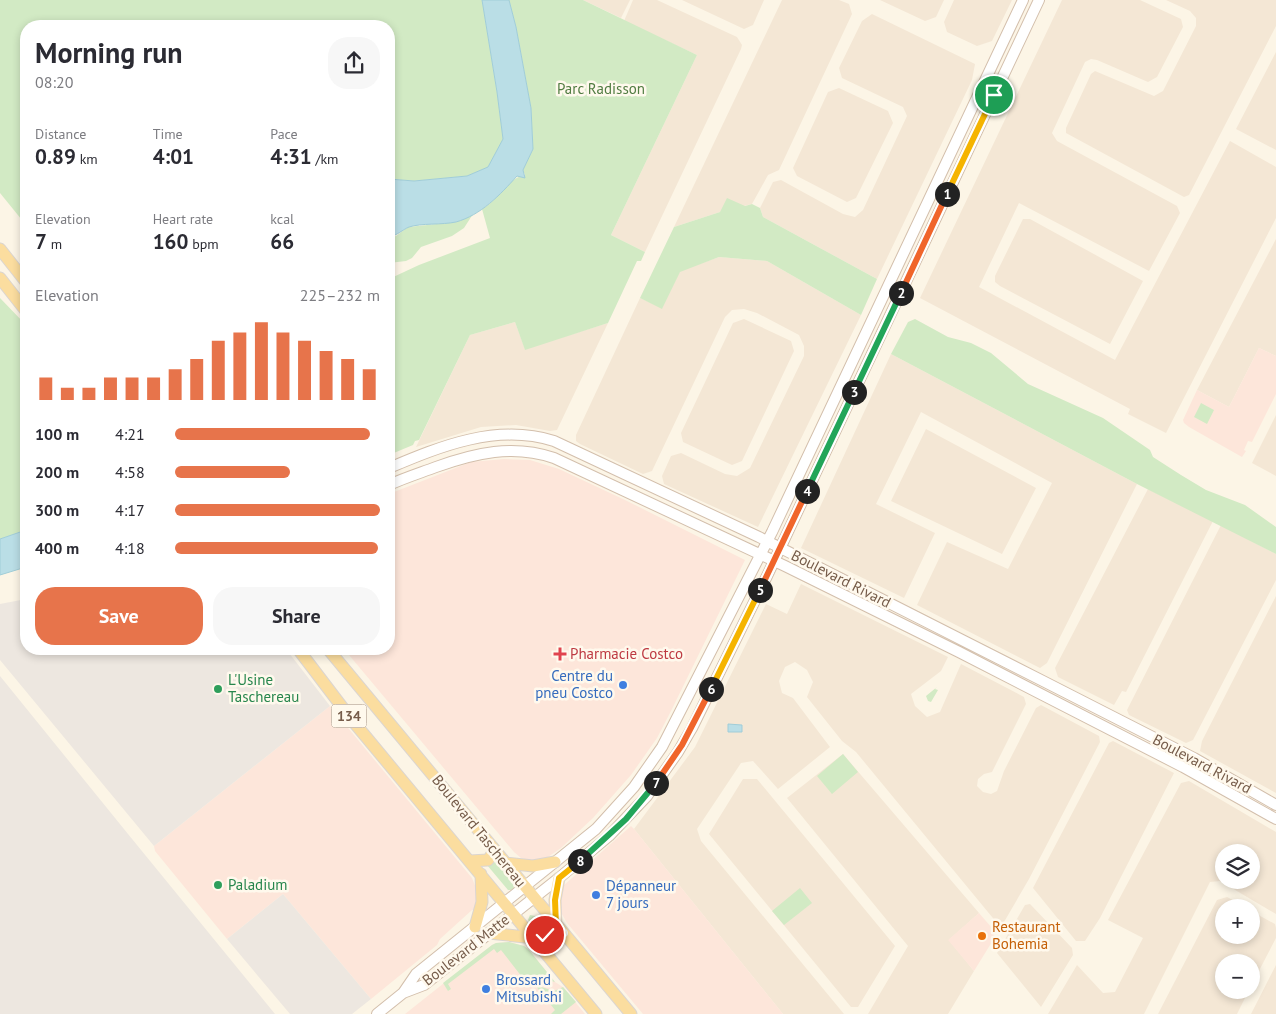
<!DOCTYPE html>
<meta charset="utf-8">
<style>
:root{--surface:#fff;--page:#f7f7f7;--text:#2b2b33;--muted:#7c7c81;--accent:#e7744b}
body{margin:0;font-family:"PT Sans",sans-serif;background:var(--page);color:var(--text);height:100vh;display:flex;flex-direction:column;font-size:19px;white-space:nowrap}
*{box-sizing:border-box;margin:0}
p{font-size:16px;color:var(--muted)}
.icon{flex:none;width:28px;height:28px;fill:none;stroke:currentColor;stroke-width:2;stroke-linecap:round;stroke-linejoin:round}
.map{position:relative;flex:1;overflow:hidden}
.side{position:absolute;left:20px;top:20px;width:375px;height:635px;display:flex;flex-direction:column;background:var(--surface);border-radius:20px;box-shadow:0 2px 8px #0003}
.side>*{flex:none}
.tools{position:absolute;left:1215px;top:844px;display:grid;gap:10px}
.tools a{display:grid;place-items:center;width:45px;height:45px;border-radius:50%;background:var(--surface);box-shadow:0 2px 8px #0003;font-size:25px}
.pin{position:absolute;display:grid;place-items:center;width:42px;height:42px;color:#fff;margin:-21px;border:2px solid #fff;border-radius:50%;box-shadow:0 1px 5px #0007}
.km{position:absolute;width:25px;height:25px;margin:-12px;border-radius:50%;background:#222;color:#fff;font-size:14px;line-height:25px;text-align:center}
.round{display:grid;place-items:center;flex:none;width:52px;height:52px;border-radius:20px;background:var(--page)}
.head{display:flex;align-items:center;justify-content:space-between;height:85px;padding:0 15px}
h1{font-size:28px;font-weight:700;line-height:38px}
.figures{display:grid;grid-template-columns:repeat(3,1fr);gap:8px;height:85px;padding:5px 15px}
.figures div{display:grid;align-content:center}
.figures b{font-size:21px;font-weight:700}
.figures small{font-size:14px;font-weight:400}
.figures p{font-size:14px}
.chart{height:140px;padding:10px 15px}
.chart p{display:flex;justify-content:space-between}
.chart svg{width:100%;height:90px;margin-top:5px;stroke:var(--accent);stroke-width:6}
.button{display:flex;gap:10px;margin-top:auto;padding:10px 15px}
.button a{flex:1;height:58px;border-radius:20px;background:var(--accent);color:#fff;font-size:20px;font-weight:700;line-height:58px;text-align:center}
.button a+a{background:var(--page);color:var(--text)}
ul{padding:0 15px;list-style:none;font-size:16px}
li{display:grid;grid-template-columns:80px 60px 1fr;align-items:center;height:38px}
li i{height:12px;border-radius:6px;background:var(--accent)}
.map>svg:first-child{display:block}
.residential{fill:#f4e7d5;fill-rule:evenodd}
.commercial{fill:#fde6da}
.industrial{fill:#ede7e0}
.green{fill:#d2eac4}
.water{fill:#badee6;stroke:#a0cdd8}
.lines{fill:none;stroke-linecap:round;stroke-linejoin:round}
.secondary-casing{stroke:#d3bfac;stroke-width:12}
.primary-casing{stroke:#dbd5d0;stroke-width:13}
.secondary{stroke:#fff;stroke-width:10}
.primary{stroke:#fbdd9f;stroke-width:11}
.split-1-casing{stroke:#fff;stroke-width:10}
.split-2-casing{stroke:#fff;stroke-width:10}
.split-3-casing{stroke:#fff;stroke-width:10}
.split-4-casing{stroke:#fff;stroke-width:10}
.split-5-casing{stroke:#fff;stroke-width:10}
.split-6-casing{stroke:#fff;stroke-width:10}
.split-7-casing{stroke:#fff;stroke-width:10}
.split-8-casing{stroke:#fff;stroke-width:10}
.split-9-casing{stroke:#fff;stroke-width:10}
.split-1{stroke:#f5b400;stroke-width:6}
.split-2{stroke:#f0652b;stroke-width:6}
.split-3{stroke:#22a559;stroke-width:6}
.split-4{stroke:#22a559;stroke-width:6}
.split-5{stroke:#f0652b;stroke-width:6}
.split-6{stroke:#f5b400;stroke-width:6}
.split-7{stroke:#f0652b;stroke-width:6}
.split-8{stroke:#22a559;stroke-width:6}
.split-9{stroke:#f5b400;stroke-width:6}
.health-dot{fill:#e0444e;stroke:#fff9ed;stroke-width:2}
.shop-dot{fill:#3f7fe0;stroke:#fff9ed;stroke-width:2}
.leisure-dot{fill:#2e9e5b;stroke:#fff9ed;stroke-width:2}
.food-dot{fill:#e8710a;stroke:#fff9ed;stroke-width:2}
.labels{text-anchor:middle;stroke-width:5;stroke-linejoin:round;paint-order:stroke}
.shield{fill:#fff9ed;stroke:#9f8b7b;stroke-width:1}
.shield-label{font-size:14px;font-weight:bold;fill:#765c4a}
.park-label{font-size:15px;fill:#517c42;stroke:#fff9ed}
.street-label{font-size:15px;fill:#765c4a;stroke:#fff9ed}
.health-label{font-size:15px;fill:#be3a42;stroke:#fff9ed;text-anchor:start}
.shop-label{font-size:15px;fill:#366cbe;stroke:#fff9ed;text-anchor:start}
.leisure-label{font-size:15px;fill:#27864d;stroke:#fff9ed;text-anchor:start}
.food-label{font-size:15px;fill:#c56008;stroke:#fff9ed;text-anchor:start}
</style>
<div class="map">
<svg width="1276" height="1014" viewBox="0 0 1276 1014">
<rect width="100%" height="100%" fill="#fcf5e6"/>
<path class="residential" d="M583 0H630L621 18Z
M633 0H657L737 37 742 45 741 49 645 252 611 235 697 55 624 21Z
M682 0H764L753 25 744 29Z
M782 0H839L849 4 852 14 779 170 768 175 752 204 720 212 674 227Z
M880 0H944L936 17 925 21Z
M954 0H1012L992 41 977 46 947 32 944 22Z
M1062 0H1140L1181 19 1183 27 1157 77 1148 82 1097 60 1091 59 1085 62 1052 133 1057 141 1177 206 1180 213 1149 271 1019 203 979 287 1115 360 1230 141 1276 167V218L1166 433 1128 414 1130 409 920 298Z
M1166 0H1276V26L1189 195 1184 197 1066 133V128L1091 74 1095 71 1154 96 1163 91 1196 26V18L1190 11Z
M872 14 975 64 972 80 877 279 763 217 760 208 773 182 781 180 843 214 855 217 863 210 907 116 903 107 842 78 839 68 862 21Z
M1276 52V150L1236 129Z
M839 88 888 111 893 123 856 198 847 202 797 176 793 168 828 92Z
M1023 219H1030L1143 281 1110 344 1000 286 995 282V276Z
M1276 239V356L1259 348 1229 407 1197 390Z
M719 257 767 261 861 315 758 527 664 484 662 476 671 456 681 453 725 474 737 476 750 468 804 356V346L799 335 757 313 744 309 732 310 725 317 652 471 643 474 580 444 576 441V435L640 298 662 308 680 271Z
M744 319 791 341 794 351 742 461 732 465 683 442 681 433 733 323Z
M515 322 525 349 608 323 557 430 550 431 516 425 481 427 416 447 470 335Z
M891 354 1137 484 1047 663 1040 668 917 605 947 542 1008 569 1052 483 921 412 876 504 935 533 904 598 801 548Z
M1276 415V476L1252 463Z
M926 429 1036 488 1002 554 891 501Z
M1148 489 1213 521 1126 692 1122 691 1114 705 1058 677 1055 668Z
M1221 525 1276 554V580L1193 740 1186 743 1129 715 1127 710Z
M801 584 948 657 941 671 911 694 915 706 927 717 940 712 961 664 1024 697 1026 704 992 772 984 774 978 779 977 786 983 792 991 794 997 791 1004 771 1036 708 1041 705 1099 736 1100 742 1029 879 1004 922 997 923 856 752 842 741 807 697 813 682 807 670 795 662 785 667 779 681 782 693 793 698 830 747 778 789 753 761 741 763 697 829 701 841 844 1014H783L634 829 695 747 766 604 787 614Z
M1276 596V793L1200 751 1202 741Z
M1113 741 1174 773 1100 918 1085 941H1076L1033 888 1109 743Z
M843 754 979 913 949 940 974 971 948 1014H868L908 946 787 798Z
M743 779H757L895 946 858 1007H851L709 834Z
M1189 781 1276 832V914L1220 881 1210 882 1144 1014H1048L1077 965 1103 993 1115 992 1143 938 1108 920 1181 783ZM1224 852H1251V880H1224Z
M1227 897 1246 907 1224 908V935H1251V911L1275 924 1276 928V938L1251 986V962H1224V990H1249L1237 1014H1158L1217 900Z
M1030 904 1072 948 1073 955 1041 1007 997 953 1025 905Z
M1276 965V1014H1251Z"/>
<path class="commercial" d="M1259 348 1276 356V394L1252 442 1248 441 1244 450 1246 451 1242 457 1189 427 1184 423 1183 420 1197 390 1229 407Z
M504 459 530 460 559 469 625 500 745 560 671 711 657 738 631 775 593 818 561 848 548 857 538 861 528 860 521 858 514 852 344 649H389V494L471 462Z
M330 706 472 878 478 893 477 910H472L440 939 437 945 371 999 283 894 227 939 155 851 154 846Z
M631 826 634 829 783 1014H643L567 923 559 909 561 889 563 886Z
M979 913 992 928 995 937 974 971 948 940Z
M509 942 524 946 529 950 555 982 563 987 585 1014H405L492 945 496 943Z"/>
<path class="industrial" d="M26 599V649H286L330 706 154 846 0 660V604Z
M0 676 128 834 275 1014H0Z
M283 894 371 999 352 1014H290L227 939Z"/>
<path class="green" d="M0 0H482L497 92 503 139 488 167 467 176 414 181 389 179V26H26V225L0 193Z
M509 0H583L697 55 611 235 645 252 641 261H637L608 323 525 350 515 322 470 335 419 440 415 441 413 445 389 455V279L419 265 490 238 482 209C498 201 507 178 525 175L523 170 533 149 531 108 516 27Z
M727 198 745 206 752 204 760 208 763 217 877 279 861 315 767 261 719 257 680 272 662 309 640 298 674 227 720 212Z
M473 214 464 228 452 236 421 247 412 258 406 261 389 263V237L396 236 408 227 456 222Z
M0 298 26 325V530L0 539Z
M915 319 948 337 971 343 991 353 1028 384 1103 418 1150 450 1153 457 1181 475 1206 490 1245 505 1276 527V554L1137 484 891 354 908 322Z
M1201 403 1214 410 1207 424 1194 417Z
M937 687 935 689 938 690 931 702 928 701 926 696Z
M843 754 858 772 832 794 817 776Z
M496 862 513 883 514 888 511 890H508L487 865Z
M800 888 812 903 784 925 772 911Z
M530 915 535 916 546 930 538 933 528 920Z
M509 942 524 946 529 950 555 982 533 976 521 984 518 981 522 977 501 950 497 953 494 949 448 984 451 989 448 991 443 983 492 945 496 943Z
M535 985 554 991 563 987 576 1002 561 1014H551L555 1010Z"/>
<path class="water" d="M482 0H509L516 27 531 108 533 149 523 170 525 178 517 176C500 195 481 215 456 222 442 225 421 223 409 227 402 230 398 235 389 237V179L414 181 467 176 488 167 503 139 497 92Z
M26 530V567L0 575V539Z
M728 724 742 725V732H728Z"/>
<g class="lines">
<g class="secondary-casing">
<path id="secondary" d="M389 468C441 446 497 423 554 441L759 537 1043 681 1194 758 1276 805
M389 485C404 478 420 473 436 467 475 453 513 444 554 458L785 566 959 652 1183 767 1276 819
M403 993 416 974 596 829 634 787 662 747 772 532 1023 0
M377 1014 403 993 424 985 559 878 609 836 647 796 678 752 692 728 767 576 1039 0"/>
</g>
<g class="primary-casing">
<path id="primary" d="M0 249 26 282
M0 278 26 311
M298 649 352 720 596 1014
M328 649 631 1014
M470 861 488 860 495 850
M506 863 533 866 555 862
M556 926 555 900 559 878
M475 927 482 902 481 874
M489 933 534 938
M538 944 545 935 563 933"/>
</g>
<use href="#secondary" class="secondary"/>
<use href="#primary" class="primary"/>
</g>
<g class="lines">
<g class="split-1-casing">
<path id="split-1" d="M947 194 994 95"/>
</g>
<g class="split-2-casing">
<path id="split-2" d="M901 293 947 194"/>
</g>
<g class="split-3-casing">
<path id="split-3" d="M854 392 901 293"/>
</g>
<g class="split-4-casing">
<path id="split-4" d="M807 491 854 392"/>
</g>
<g class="split-5-casing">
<path id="split-5" d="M760 590 807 491"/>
</g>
<g class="split-6-casing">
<path id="split-6" d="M711 689 760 590"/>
</g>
<g class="split-7-casing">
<path id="split-7" d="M656 783 682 745 711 689"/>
</g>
<g class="split-8-casing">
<path id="split-8" d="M580 861 626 819 656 783"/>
</g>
<g class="split-9-casing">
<path id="split-9" d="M545 935 563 933 556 926 555 900 559 878 580 861"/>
</g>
<use href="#split-1" class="split-1"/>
<use href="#split-2" class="split-2"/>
<use href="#split-3" class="split-3"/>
<use href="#split-4" class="split-4"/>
<use href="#split-5" class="split-5"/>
<use href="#split-6" class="split-6"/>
<use href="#split-7" class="split-7"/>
<use href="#split-8" class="split-8"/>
<use href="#split-9" class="split-9"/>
</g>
<path class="health-dot" d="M557.5 646.5h5v5h5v5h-5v5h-5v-5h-5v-5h5z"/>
<g class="shop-dot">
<circle cx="623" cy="685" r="5"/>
<circle cx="596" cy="895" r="5"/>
<circle cx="486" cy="989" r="5"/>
</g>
<g class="leisure-dot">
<circle cx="218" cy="689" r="5"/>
<circle cx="218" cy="885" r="5"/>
</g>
<circle class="food-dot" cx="982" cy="936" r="5"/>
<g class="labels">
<rect class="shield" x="331.5" y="704.5" width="35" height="23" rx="4"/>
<g class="shield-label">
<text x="349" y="721">134</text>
</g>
<g class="park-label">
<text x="601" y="94">Parc Radisson</text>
</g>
<g class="street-label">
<text transform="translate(841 579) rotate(27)" y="5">Boulevard Rivard</text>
<text transform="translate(1202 764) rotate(28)" y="5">Boulevard Rivard</text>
<text transform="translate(479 831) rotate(51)" y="5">Boulevard Taschereau</text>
<text transform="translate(466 950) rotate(-38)" y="5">Boulevard Matte</text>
</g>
<g class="health-label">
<text x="570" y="659">Pharmacie Costco</text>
</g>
<g class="shop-label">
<text x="613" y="681" text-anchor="end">Centre du<tspan x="613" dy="17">pneu Costco</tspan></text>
<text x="606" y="891">Dépanneur<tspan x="606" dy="17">7 jours</tspan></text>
<text x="496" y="985">Brossard<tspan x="496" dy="17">Mitsubishi</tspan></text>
</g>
<g class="leisure-label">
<text x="228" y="685">L'Usine<tspan x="228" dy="17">Taschereau</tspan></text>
<text x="228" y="890">Paladium</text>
</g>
<g class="food-label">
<text x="992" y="932">Restaurant<tspan x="992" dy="17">Bohemia</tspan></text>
</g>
</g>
</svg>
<div class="tools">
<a><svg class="icon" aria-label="layers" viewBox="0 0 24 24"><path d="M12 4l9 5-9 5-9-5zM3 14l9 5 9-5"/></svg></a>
<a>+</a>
<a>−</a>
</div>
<div class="pin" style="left:994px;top:95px;background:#1e9e55"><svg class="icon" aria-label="arrive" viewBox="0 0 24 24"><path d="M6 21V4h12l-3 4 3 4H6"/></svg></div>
<div class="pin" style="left:545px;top:935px;background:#d93025"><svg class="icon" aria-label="check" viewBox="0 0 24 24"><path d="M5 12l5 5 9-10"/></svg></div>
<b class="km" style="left:947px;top:194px">1</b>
<b class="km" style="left:901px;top:293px">2</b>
<b class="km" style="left:854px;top:392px">3</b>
<b class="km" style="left:807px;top:491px">4</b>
<b class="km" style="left:760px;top:590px">5</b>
<b class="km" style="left:711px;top:689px">6</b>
<b class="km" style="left:656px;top:783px">7</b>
<b class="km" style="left:580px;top:861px">8</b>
<section class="side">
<div class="head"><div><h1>Morning run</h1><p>08:20</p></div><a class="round"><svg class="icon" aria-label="share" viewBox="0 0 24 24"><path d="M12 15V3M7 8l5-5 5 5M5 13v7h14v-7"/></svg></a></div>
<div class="figures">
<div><p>Distance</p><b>0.89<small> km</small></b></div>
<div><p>Time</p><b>4:01</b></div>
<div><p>Pace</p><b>4:31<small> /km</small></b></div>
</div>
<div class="figures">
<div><p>Elevation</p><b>7<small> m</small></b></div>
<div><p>Heart rate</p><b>160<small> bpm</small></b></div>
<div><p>kcal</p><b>66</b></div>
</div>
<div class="chart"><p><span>Elevation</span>225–232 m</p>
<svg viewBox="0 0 160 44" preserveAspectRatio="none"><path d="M5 44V33M15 44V38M25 44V38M35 44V33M45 44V33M55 44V33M65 44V29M75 44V24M85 44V15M95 44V11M105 44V6M115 44V11M125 44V15M135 44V20M145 44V24M155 44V29"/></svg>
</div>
<ul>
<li><b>100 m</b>4:21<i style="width:95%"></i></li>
<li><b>200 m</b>4:58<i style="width:56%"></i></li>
<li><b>300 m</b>4:17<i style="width:100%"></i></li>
<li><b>400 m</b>4:18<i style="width:99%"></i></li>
</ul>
<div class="button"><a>Save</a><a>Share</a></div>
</section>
</div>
